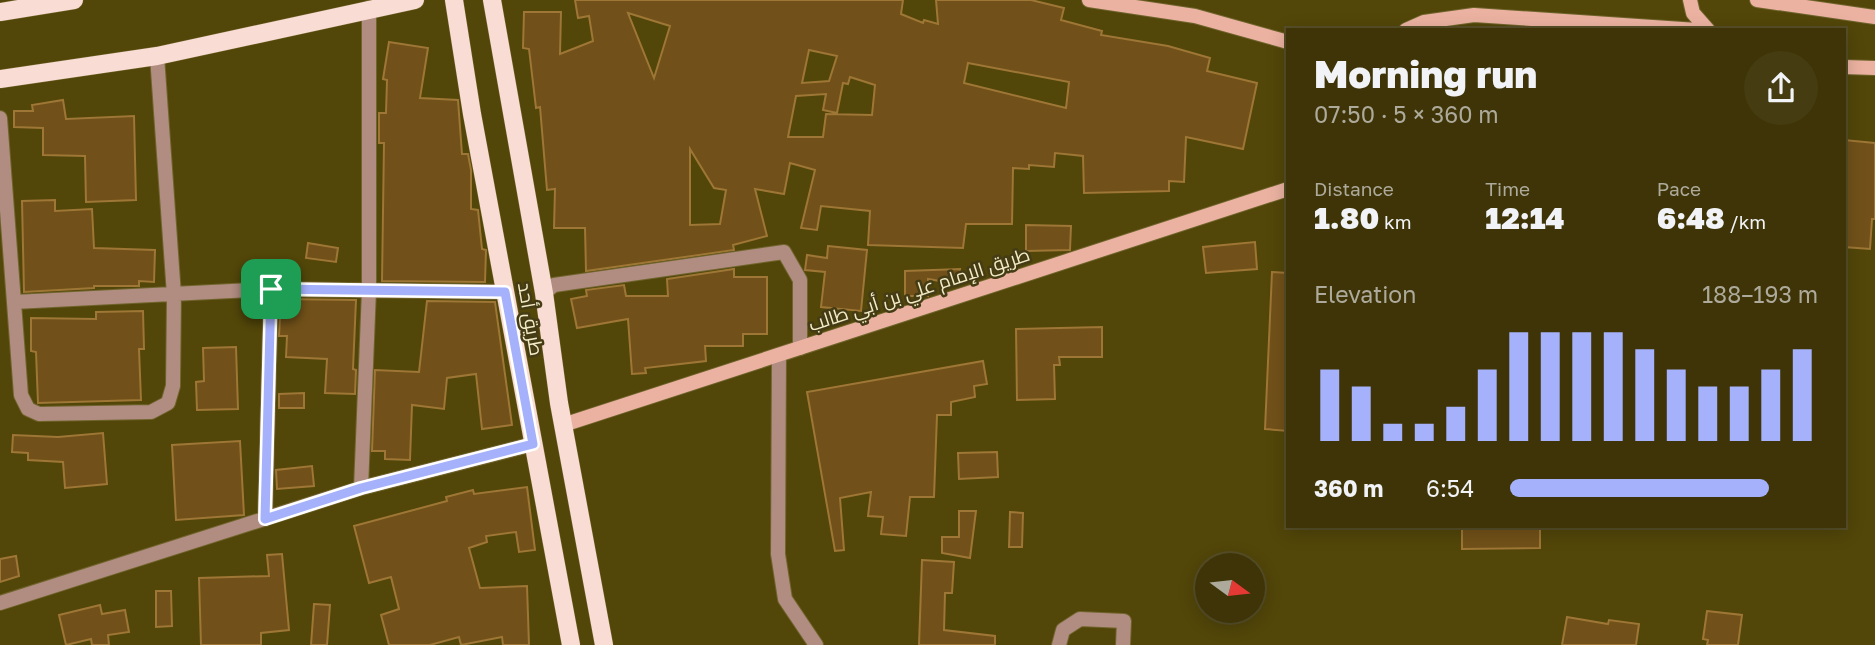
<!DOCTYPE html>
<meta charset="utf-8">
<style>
:root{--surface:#3e3407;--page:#453c11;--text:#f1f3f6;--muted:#adaa9b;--line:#574f28;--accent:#a6b1fc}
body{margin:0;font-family:"Golos Text",Cairo,sans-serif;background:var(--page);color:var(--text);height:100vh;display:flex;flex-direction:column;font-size:26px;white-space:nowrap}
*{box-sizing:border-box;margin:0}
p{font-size:23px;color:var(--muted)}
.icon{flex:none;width:38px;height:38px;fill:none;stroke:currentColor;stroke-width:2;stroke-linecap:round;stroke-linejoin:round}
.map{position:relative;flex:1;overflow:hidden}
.sheet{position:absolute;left:1286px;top:28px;width:560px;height:500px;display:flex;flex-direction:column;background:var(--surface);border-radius:0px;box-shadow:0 4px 18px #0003,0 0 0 2px var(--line)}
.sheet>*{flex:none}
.needle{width:46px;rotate:105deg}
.fabs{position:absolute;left:1195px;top:553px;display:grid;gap:14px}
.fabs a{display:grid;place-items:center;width:70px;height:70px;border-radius:50%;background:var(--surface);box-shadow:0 4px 18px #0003,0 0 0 2px var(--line);font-size:35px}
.pin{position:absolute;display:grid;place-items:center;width:60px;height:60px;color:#fff;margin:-30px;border-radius:14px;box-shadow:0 4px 10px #0006}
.round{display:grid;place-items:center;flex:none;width:74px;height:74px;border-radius:37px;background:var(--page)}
.summary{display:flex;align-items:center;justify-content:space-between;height:119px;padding:0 28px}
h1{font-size:38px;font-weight:800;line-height:52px}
.stats{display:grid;grid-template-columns:repeat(3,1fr);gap:10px;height:119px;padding:7px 28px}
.stats div{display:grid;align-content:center}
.stats b{font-size:30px;font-weight:800}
.stats small{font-size:19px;font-weight:400}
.stats p{font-size:19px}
.chart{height:196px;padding:14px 28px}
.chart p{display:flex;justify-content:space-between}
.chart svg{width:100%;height:126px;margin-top:7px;stroke:var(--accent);stroke-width:6}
ul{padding:0 28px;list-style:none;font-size:23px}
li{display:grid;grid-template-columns:112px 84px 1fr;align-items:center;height:52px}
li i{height:18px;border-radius:9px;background:var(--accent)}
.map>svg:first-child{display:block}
.building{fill:#715119;stroke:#9e7635;stroke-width:2;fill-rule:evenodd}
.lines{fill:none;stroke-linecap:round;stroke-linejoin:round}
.street-casing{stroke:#6f642b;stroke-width:16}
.secondary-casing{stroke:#6f642b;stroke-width:16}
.primary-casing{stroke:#6f642b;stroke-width:19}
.street{stroke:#b08c81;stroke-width:14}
.secondary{stroke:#ebb2a1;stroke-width:14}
.primary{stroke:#f9dcd3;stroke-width:18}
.route-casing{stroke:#fff;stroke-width:14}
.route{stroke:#a6b1fc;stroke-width:9}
.labels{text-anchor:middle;stroke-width:5;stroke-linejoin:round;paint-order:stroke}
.street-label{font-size:19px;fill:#f3ecc7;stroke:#453c15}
</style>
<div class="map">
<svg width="1875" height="645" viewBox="0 0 1875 645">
<rect width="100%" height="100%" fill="#524609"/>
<path class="building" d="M575 0H903L901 14 923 23 924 20 938 24 936 0H1031L1064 8 1061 20 1102 31 1101 35 1168 46 1210 58 1207 71 1257 83 1243 149 1186 137 1184 182 1169 181V191L1084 193 1083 156 1055 153 1054 167 1029 165V169L1013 168 1012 224H966L963 248 868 245 870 211 821 206 817 230 801 228 815 170 790 163 784 194 755 189 767 236 733 245 734 250 586 271 585 228H554L555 189 547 190 540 107 536 108 529 49 523 48 524 12H561L560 54 593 41 589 16 578 18ZM628 13 670 26 654 78ZM809 50 837 56 829 81 802 83ZM968 63 1069 82 1066 108 964 83ZM850 77 875 85 872 115 826 114 823 137H788L796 96 826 94 823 110 837 113 843 83 848 84ZM690 149 714 188 726 190 720 224 690 225Z
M389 42 428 48 420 98 458 100 462 154H468L471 170V209L478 210 482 249 486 250 485 282 382 281 384 143H379V113H386L387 80 383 79Z
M63 100 66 119 134 116 136 200 86 202 85 156 43 155V128L14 127V111H33L32 105Z
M1844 140 1875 143V219H1872L1870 249 1844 247Z
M55 200V211L92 209 94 248 155 250 154 282 139 281V286H94V288L24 292 22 201Z
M1026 225 1071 226 1070 250 1026 251Z
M1255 242 1257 269 1206 273 1203 247Z
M308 243 338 248 336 262 306 258Z
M828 246 867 250 861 311 821 307 825 272 805 270 807 255 827 258Z
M734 269V277H767V334H743V346H705L706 361 645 368 646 373 632 374 628 319 577 328 571 299 587 296 586 290 624 285 626 296H668L667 279Z
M960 269 958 284 928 279V296H905V271Z
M1272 272 1288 273V431L1265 429Z
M281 299 356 300 353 369 356 370 355 394 325 393 327 359 286 357 287 336H279Z
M427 301 495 302 512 425 482 429 476 374 447 378 444 409 412 405 410 460 385 459V451H372L375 370 419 372Z
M143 311 144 349H139L141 400 38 403 36 352 31 351V318L96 319V312Z
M1102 327V357H1059L1060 365H1054L1055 399 1017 400 1016 329Z
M236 347 238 409 197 410 196 382 204 381 203 348Z
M983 361 987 384 974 386 975 397 951 402V415H937L934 497H910L906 536 881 534 883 517 868 516 871 492 840 498 844 550 835 551 807 392Z
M304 393V408H279V394Z
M103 433 107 484 65 488 63 462 28 460V453L12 452 13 435 58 437Z
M240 441 244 515 176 520 172 445Z
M997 452 998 477 959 479 958 453Z
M312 466 314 486 277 489 276 470Z
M527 487 535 550 519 552 516 532 486 536 487 542 469 548 480 588 527 586 529 645H503L502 637 461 645 459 637 430 645H389L381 615 399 609 391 577 369 583 354 526 447 501 446 497 473 490 474 494Z
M959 511H976L970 558 942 553V537H959Z
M1010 512 1023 513 1022 547H1009Z
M1462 527H1540V548L1462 549Z
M282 554 289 630 261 633V645H201L199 578 269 576 267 555Z
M16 556 19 576 0 582V559Z
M922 560 954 562 952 593H945L944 630 995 636V645H919Z
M156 591H171L172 626 156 627Z
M314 604 330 605 327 645H311Z
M100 605 102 614 125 610 129 632 108 635 109 645H92L91 639 66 645 59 615Z
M1707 611 1742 615 1738 645H1707L1708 640 1703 639Z
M1567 617 1608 624 1609 620 1639 624 1636 645H1562Z"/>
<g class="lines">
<g class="street-casing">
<path id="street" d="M0 118 21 395 28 409 39 414 151 412 168 403 173 386 174 295 157 56
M544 293 554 285 784 252 800 280V348
M14 302 271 289 505 292
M779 355 778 554 785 599 816 645
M361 488 369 290V8
M265 519 271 289
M0 603 361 488 533 444
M1059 645 1063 630 1080 619 1124 621 1123 645"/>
</g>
<g class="secondary-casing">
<path id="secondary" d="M1089 0 1195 16 1288 42
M1690 0 1693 13 1708 30
M1757 0 1875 17
M1406 30 1424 22 1474 15 1697 30
M1844 67 1875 68
M563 425 1288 189"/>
</g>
<g class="primary-casing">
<path id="primary" d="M454 0 472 114 571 645
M492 0 544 293 559 403 604 645
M0 12 74 0
M0 79 157 56 415 0"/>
</g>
<use href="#street" class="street"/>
<use href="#secondary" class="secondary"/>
<use href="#primary" class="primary"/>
</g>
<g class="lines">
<g class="route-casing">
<path id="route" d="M271 289 505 292 533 444 361 488 265 519Z"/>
</g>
<use href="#route" class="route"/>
</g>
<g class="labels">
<g class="street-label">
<text transform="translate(919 289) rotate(-18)" y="7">طريق الإمام علي بن أبي طالب</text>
<text transform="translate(531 319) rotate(80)" y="7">طريق أحد</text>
</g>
</g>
</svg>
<div class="fabs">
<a><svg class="needle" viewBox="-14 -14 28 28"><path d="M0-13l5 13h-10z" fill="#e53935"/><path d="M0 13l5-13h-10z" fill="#adaa9b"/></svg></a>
</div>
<div class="pin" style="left:271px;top:289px;background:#1e9e55"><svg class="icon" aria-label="arrive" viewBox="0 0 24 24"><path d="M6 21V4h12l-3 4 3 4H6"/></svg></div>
<section class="sheet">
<div class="summary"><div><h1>Morning run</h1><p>07:50 · 5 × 360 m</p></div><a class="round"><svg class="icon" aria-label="share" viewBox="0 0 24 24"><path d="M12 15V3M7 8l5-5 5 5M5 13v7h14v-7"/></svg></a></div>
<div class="stats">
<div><p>Distance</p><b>1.80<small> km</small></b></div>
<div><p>Time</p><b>12:14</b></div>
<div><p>Pace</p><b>6:48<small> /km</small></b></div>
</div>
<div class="chart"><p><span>Elevation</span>188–193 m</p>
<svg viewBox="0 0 160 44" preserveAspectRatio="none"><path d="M5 44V19M15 44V25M25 44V38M35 44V38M45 44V32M55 44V19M65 44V6M75 44V6M85 44V6M95 44V6M105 44V12M115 44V19M125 44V25M135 44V25M145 44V19M155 44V12"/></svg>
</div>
<ul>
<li><b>360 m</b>6:54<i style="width:84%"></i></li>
</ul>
</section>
</div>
